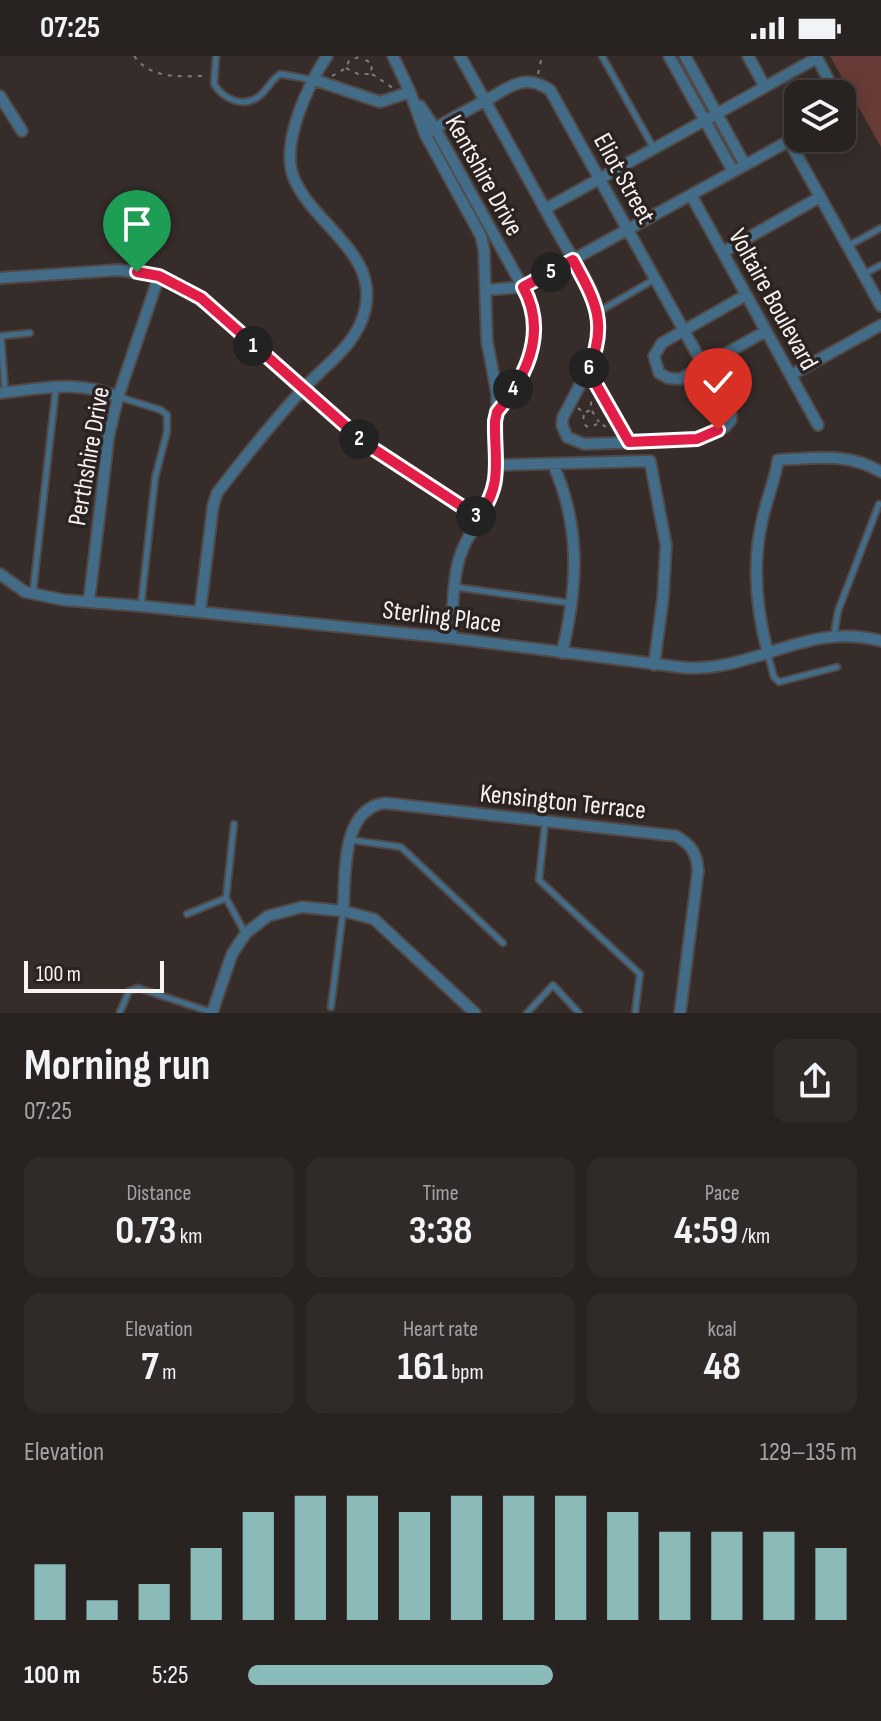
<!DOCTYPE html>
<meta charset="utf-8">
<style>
:root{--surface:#282220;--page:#302a29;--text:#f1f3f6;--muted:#a5a4a5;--line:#443f3e;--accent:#8bbbb9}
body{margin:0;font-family:"Sofia Sans Condensed",sans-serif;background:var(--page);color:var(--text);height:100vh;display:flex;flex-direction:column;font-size:30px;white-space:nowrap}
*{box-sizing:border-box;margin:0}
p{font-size:26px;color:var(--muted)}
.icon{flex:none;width:44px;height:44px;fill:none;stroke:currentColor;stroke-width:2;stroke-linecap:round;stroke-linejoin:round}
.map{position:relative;height:957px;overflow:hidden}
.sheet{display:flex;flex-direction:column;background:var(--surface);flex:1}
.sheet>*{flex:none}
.buttons{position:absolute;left:784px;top:24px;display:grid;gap:16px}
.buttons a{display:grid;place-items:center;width:72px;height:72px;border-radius:16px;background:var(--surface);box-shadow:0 4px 20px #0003,0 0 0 2px var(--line);font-size:40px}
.scale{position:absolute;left:24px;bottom:20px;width:140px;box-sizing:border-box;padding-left:8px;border:4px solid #f8f2f1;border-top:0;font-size:22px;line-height:28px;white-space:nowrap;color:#f8f2f1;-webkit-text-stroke:6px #2b2322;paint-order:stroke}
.pin{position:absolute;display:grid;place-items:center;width:68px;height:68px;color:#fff;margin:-82px -34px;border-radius:50% 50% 50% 0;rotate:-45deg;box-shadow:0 0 8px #0007}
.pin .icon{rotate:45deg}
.km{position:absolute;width:40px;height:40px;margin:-20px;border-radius:50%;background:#222;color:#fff;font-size:22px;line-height:40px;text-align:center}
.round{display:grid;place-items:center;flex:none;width:84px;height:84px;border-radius:16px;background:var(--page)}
.headline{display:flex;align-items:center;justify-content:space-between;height:136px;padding:0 24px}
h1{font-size:44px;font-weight:700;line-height:60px}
.figures{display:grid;grid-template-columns:repeat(3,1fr);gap:12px;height:136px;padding:8px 24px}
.figures div{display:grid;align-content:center;border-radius:16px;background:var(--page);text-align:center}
.figures b{font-size:40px;font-weight:700}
.figures small{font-size:22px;font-weight:400}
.figures p{font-size:22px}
.chart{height:224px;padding:16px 24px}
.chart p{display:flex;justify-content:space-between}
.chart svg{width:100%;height:144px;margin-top:8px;stroke:var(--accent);stroke-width:6}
ul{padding:0 24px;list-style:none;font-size:26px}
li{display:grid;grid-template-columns:128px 96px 1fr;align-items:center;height:60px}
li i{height:20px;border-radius:10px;background:var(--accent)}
.status{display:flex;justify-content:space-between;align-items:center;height:56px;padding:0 40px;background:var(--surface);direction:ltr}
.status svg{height:22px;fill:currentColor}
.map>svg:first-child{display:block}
.green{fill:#683b36}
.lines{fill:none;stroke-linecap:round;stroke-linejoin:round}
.lane-casing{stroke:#514947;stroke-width:9}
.street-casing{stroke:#514947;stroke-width:14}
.path{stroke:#827a78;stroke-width:2;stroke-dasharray:4 6;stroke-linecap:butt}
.lane{stroke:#426c88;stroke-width:5}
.street{stroke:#426c88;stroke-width:10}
.route-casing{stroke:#fff;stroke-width:16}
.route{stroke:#e11d48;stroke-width:10}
.labels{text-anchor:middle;stroke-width:7;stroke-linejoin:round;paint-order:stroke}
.street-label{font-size:26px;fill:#f8f2f1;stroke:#2b2322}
</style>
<div class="status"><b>07:25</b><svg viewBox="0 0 49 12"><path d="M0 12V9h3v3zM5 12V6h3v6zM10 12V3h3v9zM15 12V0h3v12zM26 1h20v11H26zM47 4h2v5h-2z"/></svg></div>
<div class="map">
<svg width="881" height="957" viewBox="0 0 881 957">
<rect width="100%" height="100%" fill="#362d2b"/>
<path class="green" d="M830 0H881V91Z"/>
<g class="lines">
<g class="lane-casing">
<path id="lane" d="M216 0 214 28C223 43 243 52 258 41 267 35 271 24 280 18L314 24
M602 0 653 91
M848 190 881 172
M864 218 881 209
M598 256 655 223
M1 280 5 335
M1 280 30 277
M119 341 161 354 167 359V376L155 422 141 550
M455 531 570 547
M33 536 56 331
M834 579 838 555 879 448
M768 599 774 621 779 626 837 611
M545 767 539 824 640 918 635 957
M351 784 401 791 503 887
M226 842 234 768
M187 858 226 842 245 877
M331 951 343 856
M120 956 129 935 138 932 214 957
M527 957 553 929 579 957"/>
</g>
<g class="street-casing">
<path id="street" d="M393 0 410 36 425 78 481 180 484 194 487 285 497 338 496 428C488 456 465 478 458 507 452 531 453 558 451 582
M669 0 733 115
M685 0 745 109
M748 0 765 31
M816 0 836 38
M315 24 380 46 410 36
M0 40 22 75
M420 50 435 72 526 237C546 280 526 322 497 356
M425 78C447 65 469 53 492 41 501 36 510 29 520 27 531 24 541 28 550 34L731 359V364L725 371 710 378 680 385 584 388 567 381 562 369 563 361C579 330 602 295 598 258 596 235 572 202 561 182 527 121 494 60 460 0
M789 85 881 250
M691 139 818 369
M545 153 817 2
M723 196 820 141
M0 222 119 214 159 220 173 226 215 254 302 334 366 388 478 461
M486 234 523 231 798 80
M746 239 662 287 654 300 659 317 668 322 680 323 766 275
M588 314 629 386
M791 319 881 269
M0 337C41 333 79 323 118 341
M553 408C581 471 578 530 562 597
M497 409 650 405 666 489 663 542 654 609
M0 518 25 536 64 544 141 550 451 582 687 612C759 614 808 565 881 585
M89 545 109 378 118 341 159 220
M200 556 213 450 217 437C244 402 272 367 302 334 325 309 357 289 365 254 379 196 311 168 293 120 281 86 308 29 327 0
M768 598C757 556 752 508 762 465 766 444 775 425 778 404 815 402 848 396 881 416
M343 855C346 820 340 753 385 747L676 780C692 789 697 798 698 815L680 957
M212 957 232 898 246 877 268 860 302 851 343 855 374 863 475 957"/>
</g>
<path class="path" d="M134 0C152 24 179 20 206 20
M346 12 358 18H371L372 8 361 1
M372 18 393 32
M538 18 542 0
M332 20 346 12 349 5 361 0
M578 352 584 357 583 366 586 370 591 371 599 367 610 373
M592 355 599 366
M586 356 591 354V342"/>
<use href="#lane" class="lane"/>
<use href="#street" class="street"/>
</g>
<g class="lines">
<g class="route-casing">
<path id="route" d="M137 216 159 220 201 242 366 388 478 461C504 428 494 403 495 365L497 356C527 320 548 276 523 231L573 204C595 244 609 268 588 314L629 386 697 383 718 374"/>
</g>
<use href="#route" class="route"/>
</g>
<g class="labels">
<g class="street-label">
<text transform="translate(485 119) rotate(61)" y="9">Kentshire Drive</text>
<text transform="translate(625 122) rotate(61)" y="9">Eliot Street</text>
<text transform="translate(774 243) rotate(61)" y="9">Voltaire Boulevard</text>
<text transform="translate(88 400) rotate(-80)" y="9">Perthshire Drive</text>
<text transform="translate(442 560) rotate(7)" y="9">Sterling Place</text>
<text transform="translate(563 745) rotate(6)" y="9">Kensington Terrace</text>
</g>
</g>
</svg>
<div class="buttons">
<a><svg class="icon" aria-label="layers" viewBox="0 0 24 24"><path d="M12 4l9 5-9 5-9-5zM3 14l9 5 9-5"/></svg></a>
</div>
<div class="scale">100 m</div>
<div class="pin" style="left:137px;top:216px;background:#1e9e55"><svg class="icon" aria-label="arrive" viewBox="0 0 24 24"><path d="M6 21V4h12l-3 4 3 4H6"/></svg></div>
<div class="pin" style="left:718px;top:374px;background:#d93025"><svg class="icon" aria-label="check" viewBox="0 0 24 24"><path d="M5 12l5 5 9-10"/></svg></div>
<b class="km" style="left:253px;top:290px">1</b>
<b class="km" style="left:359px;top:383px">2</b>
<b class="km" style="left:476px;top:460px">3</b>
<b class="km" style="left:513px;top:333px">4</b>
<b class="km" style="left:551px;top:216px">5</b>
<b class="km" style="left:589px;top:312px">6</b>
</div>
<section class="sheet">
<div class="headline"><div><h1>Morning run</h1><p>07:25</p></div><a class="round"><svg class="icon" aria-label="share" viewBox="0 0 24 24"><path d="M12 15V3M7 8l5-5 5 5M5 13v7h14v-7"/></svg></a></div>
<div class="figures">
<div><p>Distance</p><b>0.73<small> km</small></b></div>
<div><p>Time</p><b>3:38</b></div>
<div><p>Pace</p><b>4:59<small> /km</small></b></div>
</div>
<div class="figures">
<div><p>Elevation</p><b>7<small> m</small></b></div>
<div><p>Heart rate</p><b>161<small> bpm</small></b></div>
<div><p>kcal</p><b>48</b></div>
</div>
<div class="chart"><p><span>Elevation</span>129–135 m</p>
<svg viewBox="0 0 160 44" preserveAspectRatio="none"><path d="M5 44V27M15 44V38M25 44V33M35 44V22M45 44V11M55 44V6M65 44V6M75 44V11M85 44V6M95 44V6M105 44V6M115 44V11M125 44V17M135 44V17M145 44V17M155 44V22"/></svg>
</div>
<ul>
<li><b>100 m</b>5:25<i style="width:50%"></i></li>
</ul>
</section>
